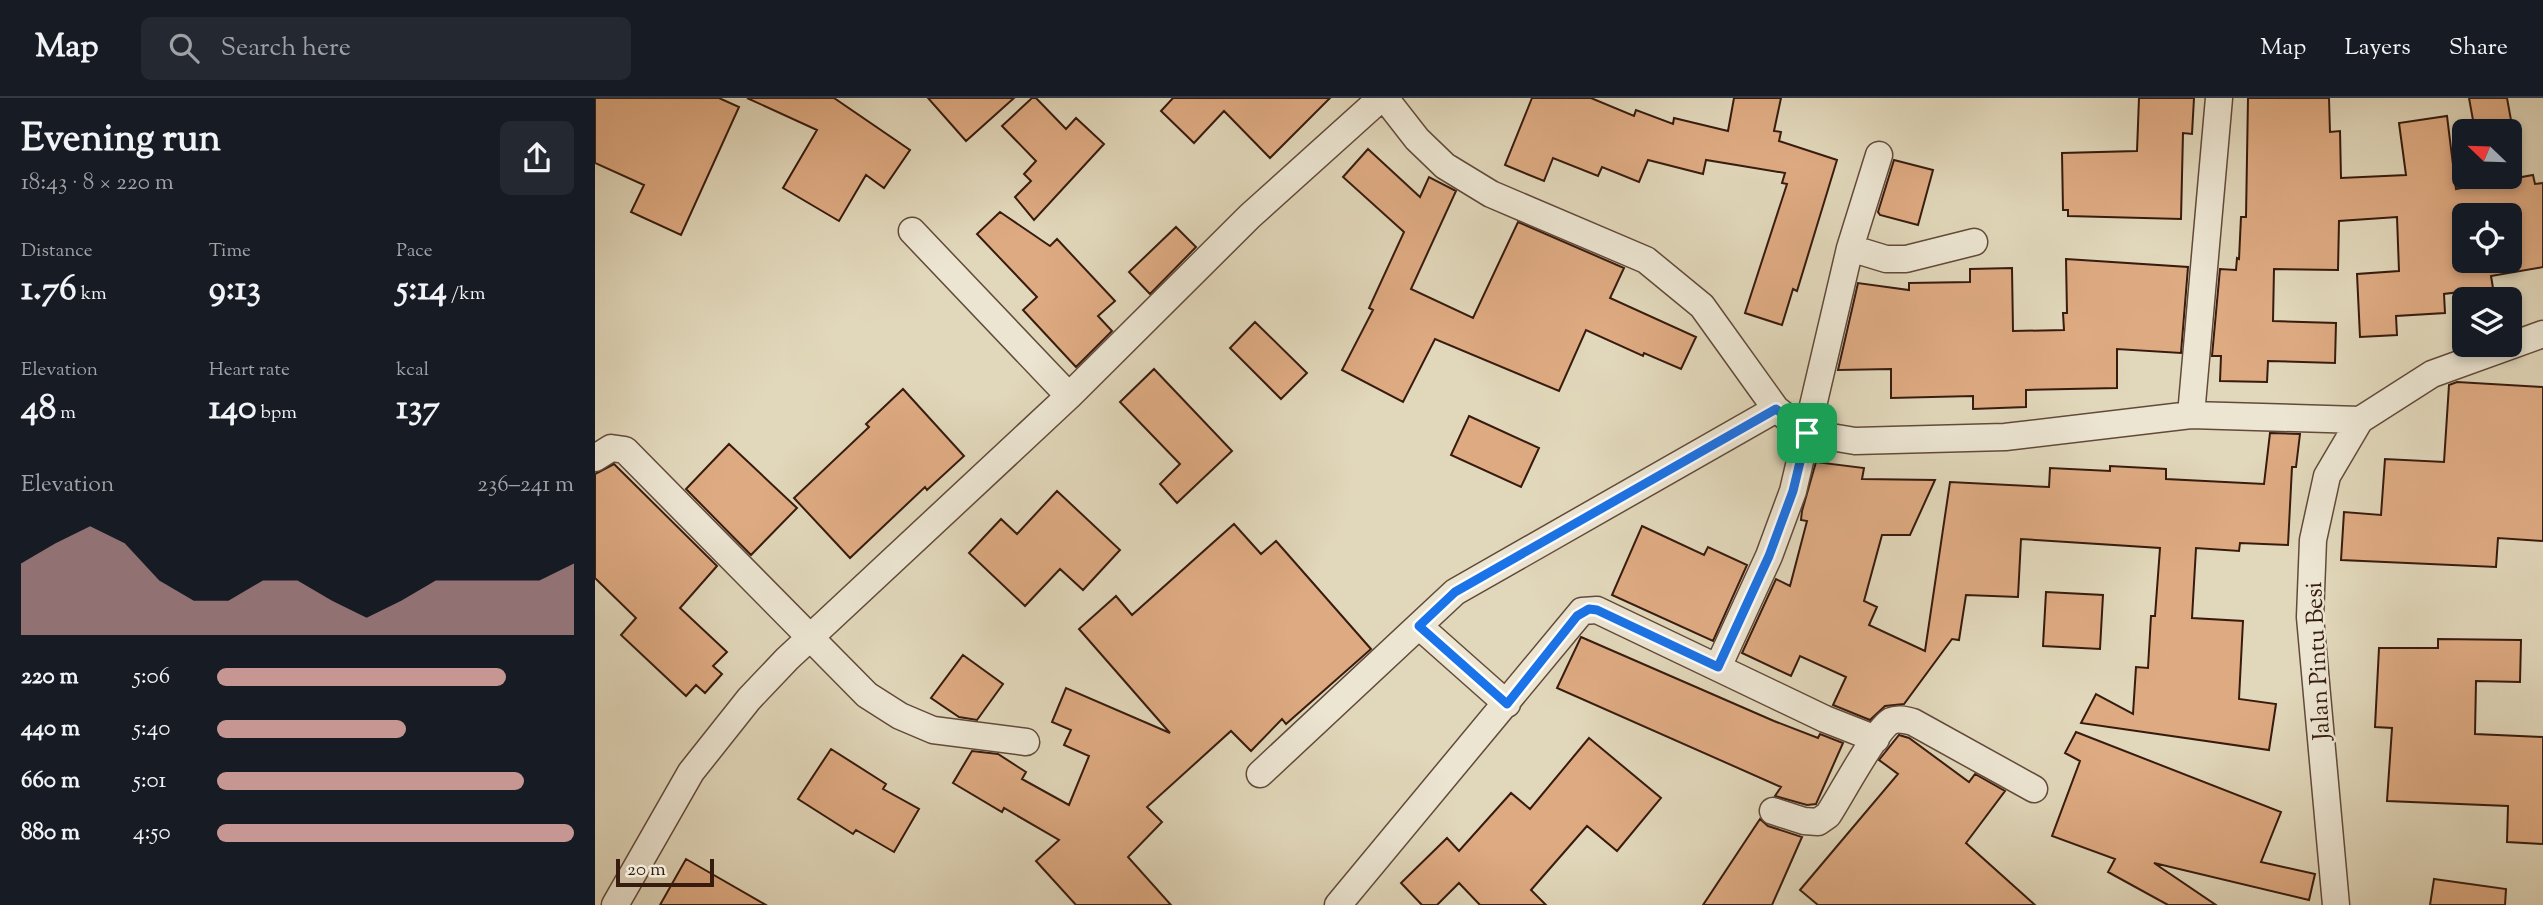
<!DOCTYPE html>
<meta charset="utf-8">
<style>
:root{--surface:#171b24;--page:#242831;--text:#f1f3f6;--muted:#9ea1a6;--line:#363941;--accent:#c59692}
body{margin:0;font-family:"Sorts Mill Goudy",serif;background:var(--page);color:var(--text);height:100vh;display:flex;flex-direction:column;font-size:26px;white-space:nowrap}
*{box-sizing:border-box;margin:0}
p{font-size:23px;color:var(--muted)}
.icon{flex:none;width:38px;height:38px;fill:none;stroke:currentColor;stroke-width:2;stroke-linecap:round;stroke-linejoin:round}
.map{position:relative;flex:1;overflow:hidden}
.sheet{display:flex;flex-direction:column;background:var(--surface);width:595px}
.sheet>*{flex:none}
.needle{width:46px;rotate:293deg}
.fabs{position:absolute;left:1857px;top:21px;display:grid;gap:14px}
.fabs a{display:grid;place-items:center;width:70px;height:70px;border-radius:10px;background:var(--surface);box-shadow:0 4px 10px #0003;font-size:35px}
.scale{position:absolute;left:21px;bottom:18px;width:98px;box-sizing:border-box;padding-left:7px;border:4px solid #371b0f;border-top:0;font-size:19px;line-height:24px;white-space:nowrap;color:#371b0f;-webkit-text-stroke:5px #ece5d2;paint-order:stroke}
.pin{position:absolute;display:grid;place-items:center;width:60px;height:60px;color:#fff;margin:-30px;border-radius:14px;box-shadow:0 4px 10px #0006}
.round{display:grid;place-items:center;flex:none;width:74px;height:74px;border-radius:10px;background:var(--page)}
.headline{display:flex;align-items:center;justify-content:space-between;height:119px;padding:0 21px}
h1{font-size:38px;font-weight:700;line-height:52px}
.figures{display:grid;grid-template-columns:repeat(3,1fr);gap:10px;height:119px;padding:7px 21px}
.figures div{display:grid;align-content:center}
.figures b{font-size:35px;font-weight:700}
.figures small{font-size:19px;font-weight:400}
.figures p{font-size:19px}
.chart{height:196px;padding:14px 21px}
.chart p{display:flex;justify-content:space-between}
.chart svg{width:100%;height:126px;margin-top:7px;fill:var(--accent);opacity:.7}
ul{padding:0 21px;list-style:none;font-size:23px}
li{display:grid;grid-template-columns:112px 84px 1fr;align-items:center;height:52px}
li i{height:18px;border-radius:9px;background:var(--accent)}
header{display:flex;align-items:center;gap:42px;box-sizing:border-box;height:98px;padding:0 35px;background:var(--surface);border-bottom:2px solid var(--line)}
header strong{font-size:33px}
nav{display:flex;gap:38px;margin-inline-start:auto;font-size:24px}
.search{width:490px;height:63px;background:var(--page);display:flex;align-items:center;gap:18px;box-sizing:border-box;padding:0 24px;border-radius:10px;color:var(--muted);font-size:26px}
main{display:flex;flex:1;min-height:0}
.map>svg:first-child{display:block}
.building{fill:#deaa82;stroke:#371b0f;stroke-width:2;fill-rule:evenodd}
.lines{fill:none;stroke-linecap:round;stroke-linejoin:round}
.street-casing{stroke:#624a3a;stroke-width:29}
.street{stroke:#ece5d2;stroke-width:26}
.route-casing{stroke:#fff;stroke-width:14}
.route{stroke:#1a73e8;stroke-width:9}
.labels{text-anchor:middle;stroke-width:5;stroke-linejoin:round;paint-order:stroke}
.street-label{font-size:24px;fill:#371b0f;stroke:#ece5d2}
</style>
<header>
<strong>Map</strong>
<div class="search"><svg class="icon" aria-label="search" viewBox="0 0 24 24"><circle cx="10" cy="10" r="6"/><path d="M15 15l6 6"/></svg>Search here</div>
<nav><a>Map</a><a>Layers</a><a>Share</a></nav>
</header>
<main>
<section class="sheet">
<div class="headline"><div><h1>Evening run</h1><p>18:43 · 8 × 220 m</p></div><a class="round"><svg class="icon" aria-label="share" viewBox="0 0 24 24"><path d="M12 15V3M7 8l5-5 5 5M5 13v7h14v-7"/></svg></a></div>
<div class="figures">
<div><p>Distance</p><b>1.76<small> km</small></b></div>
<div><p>Time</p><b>9:13</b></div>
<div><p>Pace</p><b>5:14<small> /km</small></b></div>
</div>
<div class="figures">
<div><p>Elevation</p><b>48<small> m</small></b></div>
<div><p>Heart rate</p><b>140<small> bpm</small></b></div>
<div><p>kcal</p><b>137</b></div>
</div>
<div class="chart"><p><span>Elevation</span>236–241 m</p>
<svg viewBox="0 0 160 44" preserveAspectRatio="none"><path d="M0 44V19L10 12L20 6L30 12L40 25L50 32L60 32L70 25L80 25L90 32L100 38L110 32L120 25L130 25L140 25L150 25L160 19V44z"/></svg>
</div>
<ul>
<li><b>220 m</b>5:06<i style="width:81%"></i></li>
<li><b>440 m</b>5:40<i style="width:53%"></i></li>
<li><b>660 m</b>5:01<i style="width:86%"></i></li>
<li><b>880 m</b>4:50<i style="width:100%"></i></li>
</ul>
</section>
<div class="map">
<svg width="1948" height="807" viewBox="0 0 1948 807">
<rect width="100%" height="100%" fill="#e1d7ba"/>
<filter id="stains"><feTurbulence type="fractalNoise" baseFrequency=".00286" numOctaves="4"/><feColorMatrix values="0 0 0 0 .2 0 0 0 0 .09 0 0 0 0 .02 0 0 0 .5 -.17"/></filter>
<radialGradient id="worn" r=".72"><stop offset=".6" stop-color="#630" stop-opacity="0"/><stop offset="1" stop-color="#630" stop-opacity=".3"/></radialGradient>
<path class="building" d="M0 0H124L144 9 86 137 36 114 49 87 0 65Z
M152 0H239L315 52 289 90 271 77 244 123 188 90 222 32Z
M333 0H419L371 43Z
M437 0H441L471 31 481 20 509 46 439 122 420 99 436 83 429 76 441 63 407 28Z
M578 0H735L675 60 629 13 599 45 566 13Z
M937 0H996L1039 18 1041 12 1078 26 1079 20 1133 33 1139 0H1186L1179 33 1186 34 1184 43 1242 62 1202 193 1198 191 1187 227 1150 215 1192 86 1187 85 1190 75 1111 62 1108 76 1053 62 1044 84 1007 69 1003 78 958 60 949 83 910 67Z
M1544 0H1599L1597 36 1588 35 1586 121 1473 118V112H1468L1467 55 1542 53Z
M1653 0H1734L1735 34 1745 33 1746 80 1811 77 1804 25 1852 18 1861 91 1938 77 1940 86 1948 85V169L1896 178 1898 190 1849 196 1850 215 1801 218 1802 237 1765 239 1762 176 1804 173 1802 119 1744 123 1743 172 1679 171 1678 223 1741 225 1740 265 1673 263 1672 284 1625 283 1626 258H1617L1625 171 1641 172 1642 160 1644 161 1646 119H1651ZM1869 117H1914V163H1869Z
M1874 0H1912L1918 33H1880Z
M773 51 825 99 834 79 861 93 816 191 878 220 923 124 1029 170 1015 200 1101 239 1086 271 1049 255 1048 258 991 232 964 293 840 241 808 304 747 272 778 212 774 210 809 134 748 79Z
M1299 62 1338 72 1323 127 1285 117 1283 114Z
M405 114 455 148 462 141 520 203 503 218 517 233 481 269 428 212 442 199 382 136Z
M581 129 601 149 555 196 534 174Z
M1471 161 1593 169 1586 255 1522 251V290L1431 292V309L1378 311V298L1296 300V271L1243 272 1263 185 1314 192V185L1375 184V171L1417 170 1418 233 1469 232 1468 215H1472Z
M660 224 712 275 686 301 635 250Z
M559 271 637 353 582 405 565 386 585 366 525 304Z
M1862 284 1948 289V443L1903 440 1901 469 1746 462 1749 414 1786 417 1790 361 1849 364 1854 287Z
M308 291 369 358 332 392 330 389 255 460 199 400 274 329 271 326Z
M874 318 944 350 926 389 856 357Z
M1675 335 1705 336 1701 369H1697L1693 447 1645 445 1644 453 1601 450 1597 520 1648 523 1644 601 1681 606 1674 652 1486 625 1501 596 1538 616 1541 569 1553 570 1556 518H1560L1565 450 1426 441 1423 499 1371 497 1364 542 1357 541 1309 606 1290 608 1275 622 1238 607 1251 579 1205 558 1196 578 1147 555 1181 481 1195 488 1212 423 1206 422 1207 413 1221 364 1269 370 1267 381 1340 382 1315 437H1287L1269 503 1282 509 1274 527 1330 553 1355 384 1454 389 1455 370 1515 373V368L1571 371V381L1669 386Z
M134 346 202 410 156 457 91 391Z
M19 366 122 468 85 510 132 554 118 568 127 576 110 595 101 587 91 598 26 537 41 520 0 480V376Z
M462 393 525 452 488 492 465 471 430 508 374 455 406 421 422 436Z
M639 426 666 456 681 443 776 551 691 626 687 621 656 653 636 633 552 709 567 724 533 759 576 807H481L441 763 464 742 409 710 407 714 358 685 377 653 403 656 431 674 427 681 474 707 494 658 469 647 476 632 457 624 471 590 575 635 484 531 521 498 537 517Z
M1047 428 1109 457 1113 449 1152 467 1118 543 1017 497Z
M1451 494 1508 497 1505 551 1448 548Z
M986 539 1179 623 1223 640 1225 636 1248 645 1221 706 1212 707 1180 698 1186 689 962 590Z
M1843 541 1926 542 1925 584 1881 583 1880 636 1948 639V746L1912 744 1913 708 1792 703 1797 630 1780 629 1784 550H1843Z
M368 557 408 586 382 622 364 619 336 600Z
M1481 634 1686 714 1666 764 1720 776 1714 802 1559 765 1621 807H1573L1513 774 1520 761 1457 738 1485 663 1470 655Z
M1304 637 1314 640 1374 684 1380 676 1410 693 1371 745 1440 807H1223L1205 792 1303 676 1284 662Z
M994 640 1066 700 1022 753 992 728 936 792 951 807H885L864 785 842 807H827L806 785 852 740 864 753 916 695 935 711Z
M236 651 291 686 288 691 324 711 299 754 261 732 258 736 203 701Z
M1165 721 1173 728 1207 739 1177 807H1108Z
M91 761 171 807H65Z
M1839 781 1911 791 1910 807H1835Z"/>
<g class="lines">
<g class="street-casing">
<path id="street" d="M790 0 822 41 850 68 896 96 1051 162 1107 208 1181 311
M317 133 474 298
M1255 150 1291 161H1311L1379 144
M1596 317 1624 0
M0 360 16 350 30 352 272 597 305 618 338 632 431 644
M824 528 912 606
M1123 569 1174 458 1198 393 1255 150 1284 57
M665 676 860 494 1181 311 1212 335 1260 343 1410 339 1596 317 1765 322
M1178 713 1209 723 1223 724 1233 717C1245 699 1281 631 1296 623 1303 620 1310 622 1318 624L1439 691
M20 807 96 674 154 601 192 561 474 298 655 118 786 0
M743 807 987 513 1002 512 1230 621 1281 641
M1741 807 1715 519 1718 442 1732 378 1765 322 1837 276 1948 236"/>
</g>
<use href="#street" class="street"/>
</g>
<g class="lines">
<g class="route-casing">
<path id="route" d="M1181 311 1212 335 1198 393 1174 458 1123 569 1002 512 994 511 982 518 912 606 824 528 860 494Z"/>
</g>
<use href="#route" class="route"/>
</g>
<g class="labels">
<g class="street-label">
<text transform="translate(1722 563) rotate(-93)" y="8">Jalan Pintu Besi</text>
</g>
</g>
<rect width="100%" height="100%" filter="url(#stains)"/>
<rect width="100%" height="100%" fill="url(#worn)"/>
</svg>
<div class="fabs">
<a><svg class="needle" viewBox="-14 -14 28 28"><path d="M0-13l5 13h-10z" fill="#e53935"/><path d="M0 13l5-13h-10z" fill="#9ea1a6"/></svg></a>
<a><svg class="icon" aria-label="locate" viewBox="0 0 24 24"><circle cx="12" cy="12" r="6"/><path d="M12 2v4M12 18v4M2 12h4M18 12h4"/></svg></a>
<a><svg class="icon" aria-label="layers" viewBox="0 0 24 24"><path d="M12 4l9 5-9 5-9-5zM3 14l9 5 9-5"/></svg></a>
</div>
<div class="scale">20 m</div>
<div class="pin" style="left:1212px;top:335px;background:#1e9e55"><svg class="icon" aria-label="arrive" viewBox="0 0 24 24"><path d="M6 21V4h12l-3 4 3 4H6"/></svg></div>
</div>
</main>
